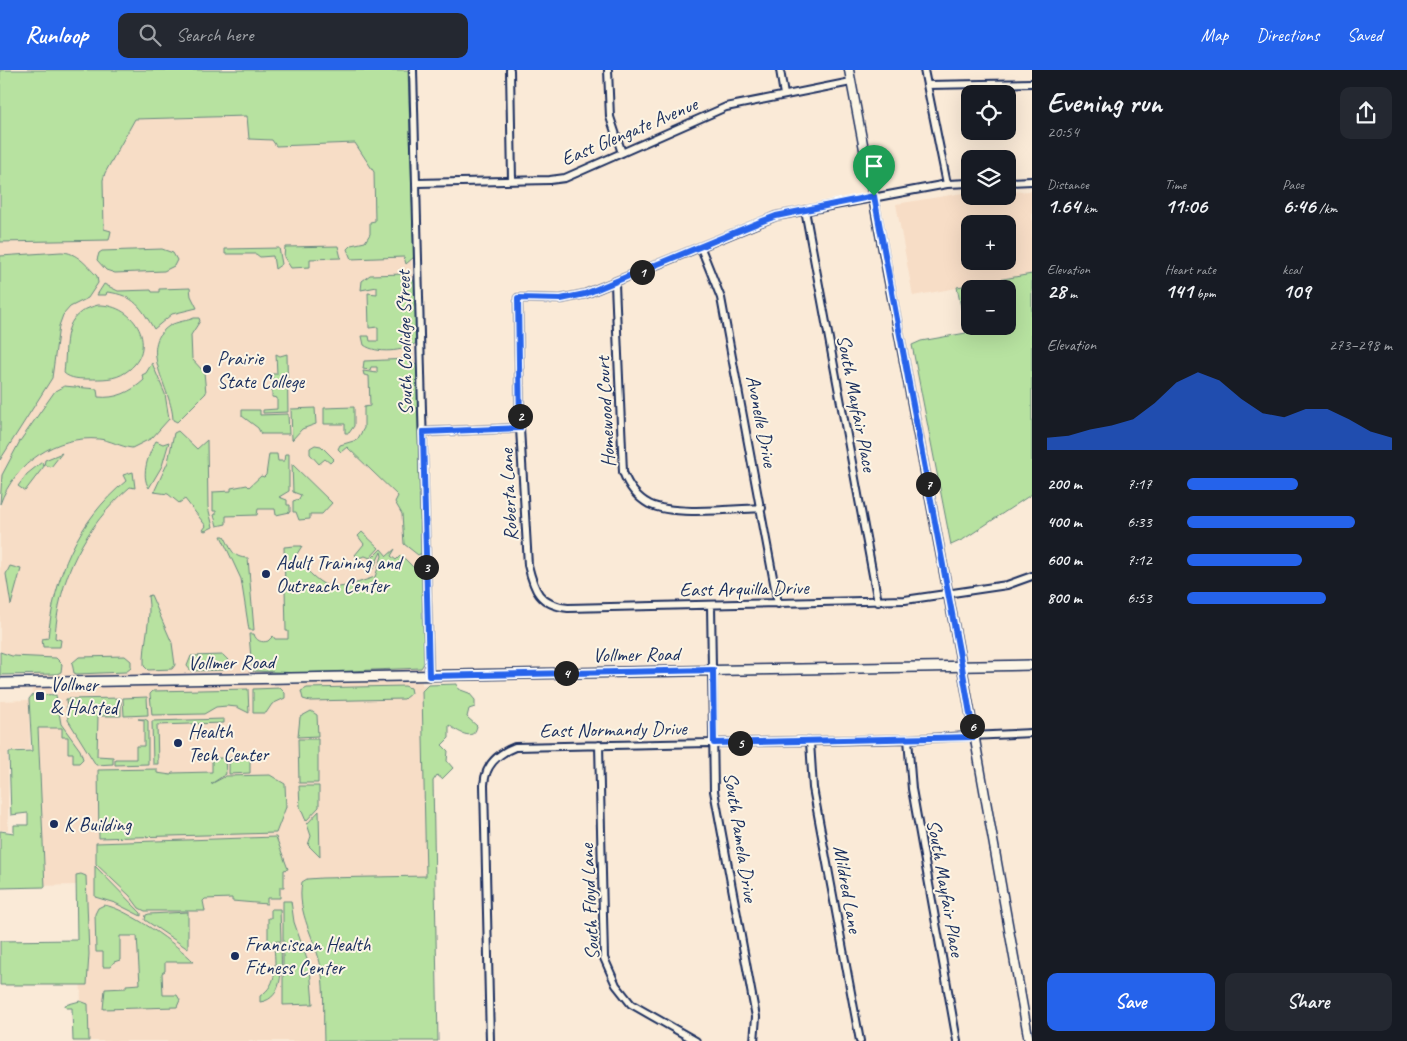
<!DOCTYPE html>
<meta charset="utf-8">
<style>
:root{--surface:#171b24;--page:#242831;--text:#f1f3f6;--muted:#9ea1a6;--accent:#2563eb}
body{margin:0;font-family:Caveat,sans-serif;background:var(--page);color:var(--text);height:100vh;display:flex;flex-direction:column;font-size:19px;white-space:nowrap}
*{box-sizing:border-box;margin:0}
p{font-size:16px;color:var(--muted)}
.icon{flex:none;width:28px;height:28px;fill:none;stroke:currentColor;stroke-width:2;stroke-linecap:round;stroke-linejoin:round}
.map{position:relative;flex:1;overflow:hidden}
.side{display:flex;flex-direction:column;background:var(--surface);width:375px}
.side>*{flex:none}
.fabs{position:absolute;left:961px;top:15px;display:grid;gap:10px}
.fabs a{display:grid;place-items:center;width:55px;height:55px;border-radius:10px;background:var(--surface);box-shadow:0 5px 20px #0002;font-size:25px}
.pin{position:absolute;display:grid;place-items:center;width:42px;height:42px;color:#fff;margin:-51px -21px;border-radius:50% 50% 50% 0;rotate:-45deg;box-shadow:0 0 5px #0007}
.pin .icon{rotate:45deg}
.km{position:absolute;width:25px;height:25px;margin:-12px;border-radius:50%;background:#222;color:#fff;font-size:14px;line-height:25px;text-align:center}
.round{display:grid;place-items:center;flex:none;width:52px;height:52px;border-radius:10px;background:var(--page)}
.summary{display:flex;align-items:center;justify-content:space-between;height:85px;padding:0 15px}
h1{font-size:28px;font-weight:700;line-height:38px}
.stats{display:grid;grid-template-columns:repeat(3,1fr);gap:8px;height:85px;padding:5px 15px}
.stats div{display:grid;align-content:center}
.stats b{font-size:21px;font-weight:700}
.stats small{font-size:14px;font-weight:400}
.stats p{font-size:14px}
.chart{height:140px;padding:10px 15px}
.chart p{display:flex;justify-content:space-between}
.chart svg{width:100%;height:90px;margin-top:5px;fill:var(--accent);opacity:.7}
.action{display:flex;gap:10px;margin-top:auto;padding:10px 15px}
.action a{flex:1;height:58px;border-radius:10px;background:var(--accent);color:#fff;font-size:20px;font-weight:700;line-height:58px;text-align:center}
.action a+a{background:var(--page);color:var(--text)}
ul{padding:0 15px;list-style:none;font-size:16px}
li{display:grid;grid-template-columns:80px 60px 1fr;align-items:center;height:38px}
li i{height:12px;border-radius:6px;background:var(--accent)}
header{display:flex;align-items:center;gap:30px;box-sizing:border-box;height:70px;padding:0 25px;background:var(--accent);color:#fff}
header strong{font-size:24px}
nav{display:flex;gap:28px;margin-inline-start:auto;font-size:18px}
.search{width:350px;height:45px;background:var(--page);display:flex;align-items:center;gap:12px;box-sizing:border-box;padding:0 18px;border-radius:10px;color:var(--muted);font-size:19px}
main{display:flex;flex:1;min-height:0}
.map>svg:first-child{display:block}
.built{fill:#f7ddc6;fill-rule:evenodd}
.green{fill:#b7e2a0;stroke:#69887f;fill-rule:evenodd}
.lines{fill:none;stroke-linecap:round;stroke-linejoin:round}
.minor-casing{stroke:#1b2f5e;stroke-width:10}
.tertiary-casing{stroke:#1b2f5e;stroke-width:11}
.secondary-casing{stroke:#1b2f5e;stroke-width:12}
.minor{stroke:#fcf5e5;stroke-width:6}
.tertiary{stroke:#fcf5e5;stroke-width:8}
.secondary{stroke:#fcf5e5;stroke-width:9}
.route-casing{stroke:#fff;stroke-width:10}
.route{stroke:#2563eb;stroke-width:6}
.poi-dot{fill:#1b2f5e;stroke:#fcf5e5;stroke-width:2}
.labels{text-anchor:middle;stroke-width:4;stroke-linejoin:round;paint-order:stroke}
.street-label{font-size:20px;fill:#1b2f5e;stroke:#fcf5e5}
.poi-label{font-size:20px;fill:#1b2f5e;stroke:#fcf5e5;text-anchor:start}
</style>
<header>
<strong>Runloop</strong>
<div class="search"><svg class="icon" aria-label="search" viewBox="0 0 24 24"><circle cx="10" cy="10" r="6"/><path d="M15 15l6 6"/></svg>Search here</div>
<nav><a>Map</a><a>Directions</a><a>Saved</a></nav>
</header>
<main>
<div class="map">
<svg width="1032" height="971" viewBox="0 0 1032 971">
<rect width="100%" height="100%" fill="#faead7"/>
<filter id="ink" filterUnits="userSpaceOnUse"><feTurbulence type="fractalNoise" baseFrequency=".02" numOctaves="2"/><feDisplacementMap in="SourceGraphic" scale="10" xChannelSelector="R" yChannelSelector="G"/><feConvolveMatrix kernelMatrix="1 2 1 2 8 2 1 2 1" color-interpolation-filters="sRGB"/></filter>
<g filter="url(#ink)">
<path class="built" d="M0 0H407L421 598 422 615H432L438 971H82L78 815 37 816 32 599H0Z
M1032 121V204L913 226 896 134 963 123H970V126H1008V122ZM970 154H1008V191H970Z
M29 630 30 680 8 681V760H0V631Z"/>
<path class="green" d="M0 0H408L414 187 406 194 404 187 351 189 347 179 351 175 365 172 370 164V152L375 151 374 102 355 73 276 76 272 70 249 69 247 46 135 49 105 103 103 110 104 159 111 161 109 170 0 172Z
M338 176 341 188 310 189V197L291 198 284 187 285 177Z
M279 178 282 194 275 199 273 186 260 187 256 184H225V179Z
M162 179 173 183 177 190 174 196 164 201 115 203 106 200 97 190 99 183 102 181Z
M61 182C77 182 86 195 97 206L98 213 88 228 70 237 63 245 59 256 52 308 0 390V186Z
M404 204 415 212 416 273C404 282 376 284 364 275L362 266H369L370 271H378V257L369 258 368 223 377 224V217L361 220 362 211 370 205Z
M1032 204V424L964 469 951 475 912 275 921 271 966 263 957 217ZM970 219H1008V256H970Z
M104 214 118 221 151 220 152 222H159V219L190 218 191 226 197 238 172 244 154 259C141 238 135 225 107 222L106 225H97Z
M98 235C136 234 160 279 126 302 115 310 101 309 89 309 81 309 70 309 64 303 68 272 60 244 98 235Z
M194 248H199L200 251 191 265 192 289 204 302 206 323 177 352 173 350C172 318 137 278 169 256 177 251 188 251 194 248Z
M276 284 280 286 287 284 288 342 263 343V340L277 339V328L272 327V304H277Z
M408 289 417 296 422 483 418 485 404 474 402 444 395 432 398 426 347 377 341 382 338 379 340 375 357 370 364 358V337L370 336 369 306 364 305 363 301 377 303V297H371L370 300 363 299 364 291Z
M152 293 165 324 169 349 152 368 132 378C121 377 110 370 99 369 56 365 15 393 0 434L2 405 20 371 55 321 64 316 97 319 98 327C116 329 131 322 144 310L142 305 146 303Z
M354 337V356L349 363H345V354H324V338Z
M315 338 316 354 302 359 292 370 291 339Z
M242 340H260V345L288 344 289 364H261L258 358 242 346Z
M178 361 197 379 207 370 208 437 213 457 205 461 203 460 206 456 185 429 179 433 168 424 154 422 168 392 174 363Z
M156 371 163 374 169 372 162 396 149 418C140 405 149 383 156 371Z
M315 375 321 376 334 389 330 393 325 389 319 394 310 384V378Z
M62 383 51 397 45 395 25 421 18 416 27 404 42 392 44 396 45 390Z
M269 384H277L278 391H284L285 384H289V421L279 427 287 430V435H290V442L276 445 275 439H258L257 445 226 446V454L217 456 214 445 216 444V441H213V422L231 421V418L247 415 249 417 261 406 264 407 266 405Z
M292 394 332 433 322 444H310V449L299 450 296 442H293V431L299 429 301 425 293 422Z
M133 402 135 418 130 417C85 456 58 508 55 568L61 570 60 577H43L42 569 48 568C54 507 77 451 126 411L123 405Z
M362 462 379 478 370 488 365 486 358 488 355 485 364 474 358 466Z
M221 466H224C231 477 231 488 248 488L254 560H249L241 509Z
M295 476H302L295 487C328 524 330 522 375 507L382 486 381 482 373 499 371 489 381 479 387 486 395 479 391 486 396 490 401 485 423 507 425 592 421 598 301 603 252 601 249 564H254C256 571 262 573 268 571L273 566 275 569H288V561H286L284 477Z
M10 496 21 499 11 535 6 504Z
M151 525 172 573 175 595 172 599 148 600 144 596C143 573 152 549 148 526Z
M0 582 12 586 56 588 62 594 61 602 57 604 0 605Z
M223 585 229 591 228 596 224 600 191 601 187 596 191 586Z
M125 586 131 591V598L126 602 77 604 74 603 72 593 79 587Z
M457 614 458 619 469 623 475 630V637L469 639 467 647 477 656C474 673 457 661 449 655V668L442 675 448 681 447 691 453 698 442 709 437 705 433 711 438 971H324C323 947 325 922 321 898 316 869 296 843 302 812L307 809 322 808 426 806 422 621 428 615Z
M405 616 410 618 411 623 404 629 310 631 303 629 301 621 307 618Z
M280 618 285 623V628L272 634 266 643H253V619Z
M248 619 249 643 237 637 227 636 216 637 204 644 152 645 150 624 153 621Z
M33 624 56 625 61 654 80 680 83 689 79 693H73V683H68V667H62V658H38L45 817 0 818V761L14 763V755H28V743L11 745 9 682 32 681 29 629Z
M147 627 148 645 124 646 123 628Z
M121 628V646H98L97 686 113 687V694L96 695 68 650 66 629Z
M311 641 317 645 318 666 298 667 300 647Z
M138 649H145L148 651V694L115 695V689H136V676H144V650Z
M224 649V653L157 655 158 694H153L152 651Z
M298 669H318V713H299Z
M250 687V703L229 704V688Z
M212 688H225L226 704 211 714 226 706 270 705 285 714 286 737 276 763 99 768 98 700 157 699V703L171 705 172 703 212 702Z
M299 716H319V737L306 751 300 737Z
M319 741 320 787 308 775 311 766 307 754Z
M276 767 288 799 284 800V817H280V828H267V834L232 831V828L205 829 203 831 205 841H145L139 838 130 826 96 794V773Z
M95 796 141 843V846L115 833 95 827Z
M81 804 86 806 89 884 87 915H0V871L77 870 76 805Z
M283 831H291L294 852 310 898 313 934 283 935Z
M104 835C126 838 178 875 194 892H165V901L162 903 163 925H177L180 930 177 937 103 939 105 919 126 918V915L140 914 137 866H120V890L114 892 110 897H103V882H96L95 844 98 838Z
M271 839H280L281 871 268 872V848H271Z
M188 842V879L145 850 146 845 149 844Z
M281 873C281 892 286 929 260 932V926C279 914 275 894 274 875L269 874Z
M80 931 88 934 89 971H73L72 938H66L65 935Z"/>
<g class="lines">
<g class="minor-casing">
<path id="minor" d="M413 0 429 605
M510 0 512 110
M608 0 610 47 622 83
M780 0 784 25
M924 0 947 114
M927 15 1032 13
M1008 112 1032 111
M417 113 550 110 565 108 726 37 851 12
M970 113 947 114 776 146 585 224 561 229 518 228 520 358 528 495C534 520 539 535 568 538L905 530 1007 515 1032 506
M805 140 878 532
M701 178 721 228 778 534
M615 214 623 402C628 415 636 427 649 434 673 446 734 439 762 438
M423 362 520 358
M711 536 714 721 756 947 754 971
M908 669 912 719 957 971
M810 672 813 718 860 971
M599 675 604 888 616 915 631 934 696 971
M490 971 484 715C485 695 497 684 515 677L908 669 1032 663"/>
</g>
<g class="tertiary-casing">
<path id="tertiary" d="M849 0 962 597 1029 971"/>
</g>
<g class="secondary-casing">
<path id="secondary" d="M0 613 1032 595"/>
</g>
<use href="#minor" class="minor"/>
<use href="#tertiary" class="tertiary"/>
<use href="#secondary" class="secondary"/>
</g>
</g>
<g class="lines" filter="url(#ink)">
<g class="route-casing">
<path id="route" d="M874 126 962 597 974 667 714 673 713 600 429 606 423 362 520 358 518 228 561 229 585 224 760 152 776 146Z"/>
</g>
<use href="#route" class="route"/>
</g>
<g class="poi-dot">
<circle cx="207" cy="299" r="5"/>
<circle cx="266" cy="504" r="5"/>
<rect x="35" y="621" width="10" height="10" rx="2.5"/>
<circle cx="178" cy="673" r="5"/>
<circle cx="54" cy="754" r="5"/>
<circle cx="235" cy="886" r="5"/>
</g>
<g class="labels">
<g class="street-label">
<text transform="translate(629 61) rotate(-23)" y="7">East Glengate Avenue</text>
<text transform="translate(404 273) rotate(-91)" y="7">South Coolidge Street</text>
<text transform="translate(857 333) rotate(79)" y="7">South Mayfair Place</text>
<text transform="translate(605 342) rotate(-93)" y="7">Homewood Court</text>
<text transform="translate(762 351) rotate(79)" y="7">Avonelle Drive</text>
<text transform="translate(508 425) rotate(-93)" y="7">Roberta Lane</text>
<text transform="translate(744 518) rotate(-1)" y="7">East Arquilla Drive</text>
<text transform="translate(636 584) rotate(-1)" y="7">Vollmer Road</text>
<text transform="translate(231 592) rotate(-1)" y="7">Vollmer Road</text>
<text transform="translate(613 659) rotate(-1)" y="7">East Normandy Drive</text>
<text transform="translate(741 767) rotate(81)" y="7">South Pamela Drive</text>
<text transform="translate(946 818) rotate(80)" y="7">South Mayfair Place</text>
<text transform="translate(848 819) rotate(80)" y="7">Mildred Lane</text>
<text transform="translate(589 832) rotate(-93)" y="7">South Floyd Lane</text>
</g>
<g class="poi-label">
<text x="217" y="295">Prairie<tspan x="217" dy="23">State College</tspan></text>
<text x="276" y="499">Adult Training and<tspan x="276" dy="23">Outreach Center</tspan></text>
<text x="50" y="621">Vollmer<tspan x="50" dy="23">&amp; Halsted</tspan></text>
<text x="188" y="668">Health<tspan x="188" dy="23">Tech Center</tspan></text>
<text x="64" y="761">K Building</text>
<text x="245" y="881">Franciscan Health<tspan x="245" dy="23">Fitness Center</tspan></text>
</g>
</g>
</svg>
<div class="fabs">
<a><svg class="icon" aria-label="locate" viewBox="0 0 24 24"><circle cx="12" cy="12" r="6"/><path d="M12 2v4M12 18v4M2 12h4M18 12h4"/></svg></a>
<a><svg class="icon" aria-label="layers" viewBox="0 0 24 24"><path d="M12 4l9 5-9 5-9-5zM3 14l9 5 9-5"/></svg></a>
<a>+</a>
<a>−</a>
</div>
<div class="pin" style="left:874px;top:126px;background:#1e9e55"><svg class="icon" aria-label="arrive" viewBox="0 0 24 24"><path d="M6 21V4h12l-3 4 3 4H6"/></svg></div>
<b class="km" style="left:642px;top:202px">1</b>
<b class="km" style="left:520px;top:346px">2</b>
<b class="km" style="left:426px;top:497px">3</b>
<b class="km" style="left:566px;top:603px">4</b>
<b class="km" style="left:740px;top:673px">5</b>
<b class="km" style="left:972px;top:656px">6</b>
<b class="km" style="left:928px;top:414px">7</b>
</div>
<section class="side">
<div class="summary"><div><h1>Evening run</h1><p>20:54</p></div><a class="round"><svg class="icon" aria-label="share" viewBox="0 0 24 24"><path d="M12 15V3M7 8l5-5 5 5M5 13v7h14v-7"/></svg></a></div>
<div class="stats">
<div><p>Distance</p><b>1.64<small> km</small></b></div>
<div><p>Time</p><b>11:06</b></div>
<div><p>Pace</p><b>6:46<small> /km</small></b></div>
</div>
<div class="stats">
<div><p>Elevation</p><b>28<small> m</small></b></div>
<div><p>Heart rate</p><b>141<small> bpm</small></b></div>
<div><p>kcal</p><b>109</b></div>
</div>
<div class="chart"><p><span>Elevation</span>273–298 m</p>
<svg viewBox="0 0 160 44" preserveAspectRatio="none"><path d="M0 44V38L10 37L20 34L30 32L40 29L50 21L60 11L70 6L80 10L90 19L100 26L110 28L120 24L130 24L140 29L150 35L160 38V44z"/></svg>
</div>
<ul>
<li><b>200 m</b>7:17<i style="width:54%"></i></li>
<li><b>400 m</b>6:33<i style="width:82%"></i></li>
<li><b>600 m</b>7:12<i style="width:56%"></i></li>
<li><b>800 m</b>6:53<i style="width:68%"></i></li>
</ul>
<div class="action"><a>Save</a><a>Share</a></div>
</section>
</main>
